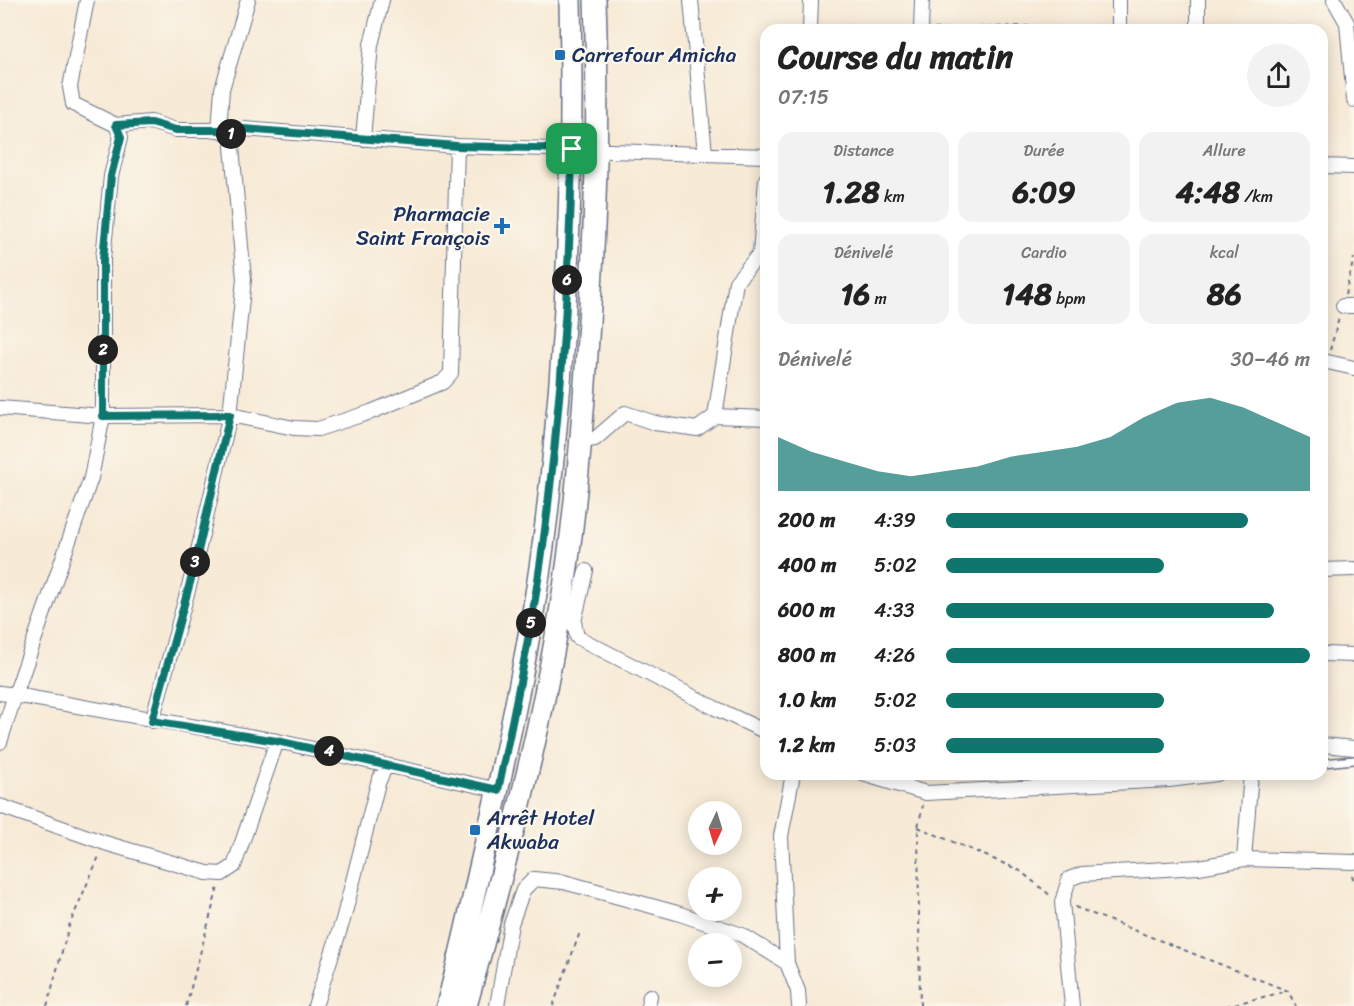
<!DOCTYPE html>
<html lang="fr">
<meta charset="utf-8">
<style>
:root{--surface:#fff;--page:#f2f2f2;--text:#222;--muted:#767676;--accent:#0f766e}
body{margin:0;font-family:Sriracha,sans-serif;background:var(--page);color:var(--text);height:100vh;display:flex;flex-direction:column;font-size:22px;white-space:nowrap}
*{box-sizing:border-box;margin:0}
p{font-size:20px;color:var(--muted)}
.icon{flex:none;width:33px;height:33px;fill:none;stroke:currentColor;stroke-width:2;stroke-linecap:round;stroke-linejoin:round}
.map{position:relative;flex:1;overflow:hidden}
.sheet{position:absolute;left:760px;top:24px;width:568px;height:756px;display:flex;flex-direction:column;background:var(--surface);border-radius:18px;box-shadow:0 3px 15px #0003}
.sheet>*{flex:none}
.needle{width:39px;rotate:184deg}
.buttons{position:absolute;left:688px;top:801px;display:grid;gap:12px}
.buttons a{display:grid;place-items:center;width:54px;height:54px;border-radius:50%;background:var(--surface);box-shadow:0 3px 15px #0003;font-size:30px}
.pin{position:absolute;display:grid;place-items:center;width:51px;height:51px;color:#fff;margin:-26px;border-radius:12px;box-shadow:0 3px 9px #0006}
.km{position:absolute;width:30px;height:30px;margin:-15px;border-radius:50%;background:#222;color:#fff;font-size:16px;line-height:30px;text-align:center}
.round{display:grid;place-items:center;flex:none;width:63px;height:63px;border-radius:32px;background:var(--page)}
.headline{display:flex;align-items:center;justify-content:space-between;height:102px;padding:0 18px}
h1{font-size:33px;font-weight:700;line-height:45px}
.stats{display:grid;grid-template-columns:repeat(3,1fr);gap:9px;height:102px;padding:6px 18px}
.stats div{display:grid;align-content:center;border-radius:15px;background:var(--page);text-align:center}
.stats b{font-size:30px;font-weight:700}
.stats small{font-size:16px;font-weight:400}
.stats p{font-size:16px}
.chart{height:168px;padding:12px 18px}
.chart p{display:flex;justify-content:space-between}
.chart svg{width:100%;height:108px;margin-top:6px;fill:var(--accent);opacity:.7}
ul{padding:0 18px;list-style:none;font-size:20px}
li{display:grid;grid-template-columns:96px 72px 1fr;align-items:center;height:45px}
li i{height:15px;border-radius:8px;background:var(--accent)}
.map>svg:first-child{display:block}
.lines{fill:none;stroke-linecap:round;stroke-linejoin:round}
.lane-casing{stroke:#687088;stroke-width:10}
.street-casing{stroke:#687088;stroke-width:16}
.primary-casing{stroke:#687088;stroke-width:24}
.path{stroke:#687088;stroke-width:2;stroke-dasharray:4.5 4.5;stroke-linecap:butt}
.lane{stroke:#fff;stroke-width:7}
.street{stroke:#fff;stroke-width:14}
.primary{stroke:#fff;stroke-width:21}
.route-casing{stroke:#fff;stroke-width:12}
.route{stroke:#0f766e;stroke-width:8}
.poi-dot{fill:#1f6fb2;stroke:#fbf7ec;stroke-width:2}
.labels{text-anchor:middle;stroke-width:4.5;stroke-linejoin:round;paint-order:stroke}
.poi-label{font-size:21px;fill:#1b2f5e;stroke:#fbf7ec;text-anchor:start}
</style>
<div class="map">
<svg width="1354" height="1006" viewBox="0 0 1354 1006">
<rect width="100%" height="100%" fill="#fbf7ec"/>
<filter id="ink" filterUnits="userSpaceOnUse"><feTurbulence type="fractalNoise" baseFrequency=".0167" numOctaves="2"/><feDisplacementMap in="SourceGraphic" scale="12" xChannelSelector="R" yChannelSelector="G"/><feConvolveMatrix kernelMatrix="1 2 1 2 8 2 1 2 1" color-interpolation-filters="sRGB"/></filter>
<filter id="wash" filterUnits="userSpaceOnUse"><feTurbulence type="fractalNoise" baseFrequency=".008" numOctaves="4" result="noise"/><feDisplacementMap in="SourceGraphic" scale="24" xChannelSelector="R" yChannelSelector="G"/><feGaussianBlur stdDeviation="1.35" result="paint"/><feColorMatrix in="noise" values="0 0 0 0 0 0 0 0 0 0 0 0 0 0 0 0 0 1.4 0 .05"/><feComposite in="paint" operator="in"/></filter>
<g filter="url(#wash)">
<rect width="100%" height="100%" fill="#f7ead6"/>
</g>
<g filter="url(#ink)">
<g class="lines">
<g class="lane-casing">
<path id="lane" d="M1323 763 1354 760"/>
</g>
<g class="street-casing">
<path id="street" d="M691 0 705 154
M1119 0V30
M1198 0V30
M1334 0 1347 23 1354 100
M810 30 811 0
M921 30 922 0
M116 125 151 122 176 130H219L227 133
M219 130 222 89 248 0
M363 139 371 45 382 0
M1323 166 1354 167
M1343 306H1354
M1323 361 1354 368
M0 408 103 416 230 415 294 428 318 429 371 412 443 382 451 373 457 146
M715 416 736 282 760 253 766 179
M581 441 595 439 625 413 655 423 697 429 715 416 766 418
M1323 570 1354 569
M586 571 574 622 577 637 715 708 766 732
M1323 654 1354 655
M0 693 15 695 91 478 103 416V259L111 176 121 137 116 125 73 104 70 87 87 0
M152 721 194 568 230 415 244 279 232 147 235 136 244 129 457 146 766 156
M0 742 15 695 277 741 498 790
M1323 745 1354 748
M793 774 781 836 787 963 798 991 799 1006
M863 774 926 793 1169 780 1217 774
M0 806 105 843 207 873 222 874 234 866 277 741
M1244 859 1251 774
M315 1006 343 920 378 783 386 765
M497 1006 511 924 523 890 534 879 564 882 677 913 742 935 787 963
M648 1006 650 996
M1072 1006 1062 902 1069 879 1082 874 1199 867 1244 859 1354 862"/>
</g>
<g class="primary-casing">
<path id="primary" d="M447 1006C462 950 474 893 487 837 510 736 532 634 545 531 567 354 574 177 570 0
M466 1006C502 876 538 746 560 613 576 517 583 420 589 322 596 215 599 108 595 0"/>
</g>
<path class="path" d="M934 29 1029 26 1038 30
M1345 295 1354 258
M1330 350 1339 318
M918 827 1019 870 1051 896
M1352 875 1354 882
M1075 907 1288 991 1296 1006
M47 1006 69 926 100 854
M186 1006 218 887
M553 1006 580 932
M920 1006 918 827 923 805
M1226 1006 1288 991"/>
<use href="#lane" class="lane"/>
<use href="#street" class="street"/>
<use href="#primary" class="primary"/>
</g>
</g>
<g class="lines" filter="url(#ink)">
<g class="route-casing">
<path id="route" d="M151 123 176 130H219L235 136 244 129 457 146 572 149C570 276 561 404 545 530 534 618 516 704 498 790L277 741 152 721 194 568 230 415 103 416V259L111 176 121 137 116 125Z"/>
</g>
<use href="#route" class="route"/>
</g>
<g class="poi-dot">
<rect x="554" y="49" width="12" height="12" rx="3"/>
<path d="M499 217h6v6h6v6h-6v6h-6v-6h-6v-6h6z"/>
<rect x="469" y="824" width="12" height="12" rx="3"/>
</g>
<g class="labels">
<g class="poi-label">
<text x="572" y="62">Carrefour Amicha</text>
<text x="490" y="221" text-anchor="end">Pharmacie<tspan x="490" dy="24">Saint François</tspan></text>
<text x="487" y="825">Arrêt Hotel<tspan x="487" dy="24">Akwaba</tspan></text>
</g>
</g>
</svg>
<div class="buttons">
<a><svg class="needle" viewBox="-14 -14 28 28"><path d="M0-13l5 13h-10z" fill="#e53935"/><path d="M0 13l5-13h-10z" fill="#767676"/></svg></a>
<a>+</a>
<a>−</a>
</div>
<div class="pin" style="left:572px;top:149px;background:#1e9e55"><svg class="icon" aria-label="arrive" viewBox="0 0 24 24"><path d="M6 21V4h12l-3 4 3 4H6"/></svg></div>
<b class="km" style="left:231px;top:134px">1</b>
<b class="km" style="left:103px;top:350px">2</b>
<b class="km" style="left:195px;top:562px">3</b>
<b class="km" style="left:329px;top:751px">4</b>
<b class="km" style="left:531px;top:623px">5</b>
<b class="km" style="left:567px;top:280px">6</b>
<section class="sheet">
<div class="headline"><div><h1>Course du matin</h1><p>07:15</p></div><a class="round"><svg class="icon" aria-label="share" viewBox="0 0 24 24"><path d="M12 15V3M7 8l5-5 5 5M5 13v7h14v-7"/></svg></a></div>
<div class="stats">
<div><p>Distance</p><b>1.28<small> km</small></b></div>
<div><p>Durée</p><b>6:09</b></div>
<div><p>Allure</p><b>4:48<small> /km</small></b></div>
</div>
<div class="stats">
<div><p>Dénivelé</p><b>16<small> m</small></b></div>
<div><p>Cardio</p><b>148<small> bpm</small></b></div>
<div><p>kcal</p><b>86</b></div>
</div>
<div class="chart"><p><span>Dénivelé</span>30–46 m</p>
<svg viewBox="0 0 160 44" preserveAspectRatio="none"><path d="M0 44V22L10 28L20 32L30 36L40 38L50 36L60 34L70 30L80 28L90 26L100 22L110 14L120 8L130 6L140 10L150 16L160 22V44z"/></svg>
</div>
<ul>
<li><b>200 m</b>4:39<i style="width:83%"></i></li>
<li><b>400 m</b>5:02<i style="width:60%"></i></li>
<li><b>600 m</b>4:33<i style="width:90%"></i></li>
<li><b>800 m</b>4:26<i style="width:100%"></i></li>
<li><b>1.0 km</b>5:02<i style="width:60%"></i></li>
<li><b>1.2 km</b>5:03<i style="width:60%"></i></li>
</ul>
</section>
</div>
